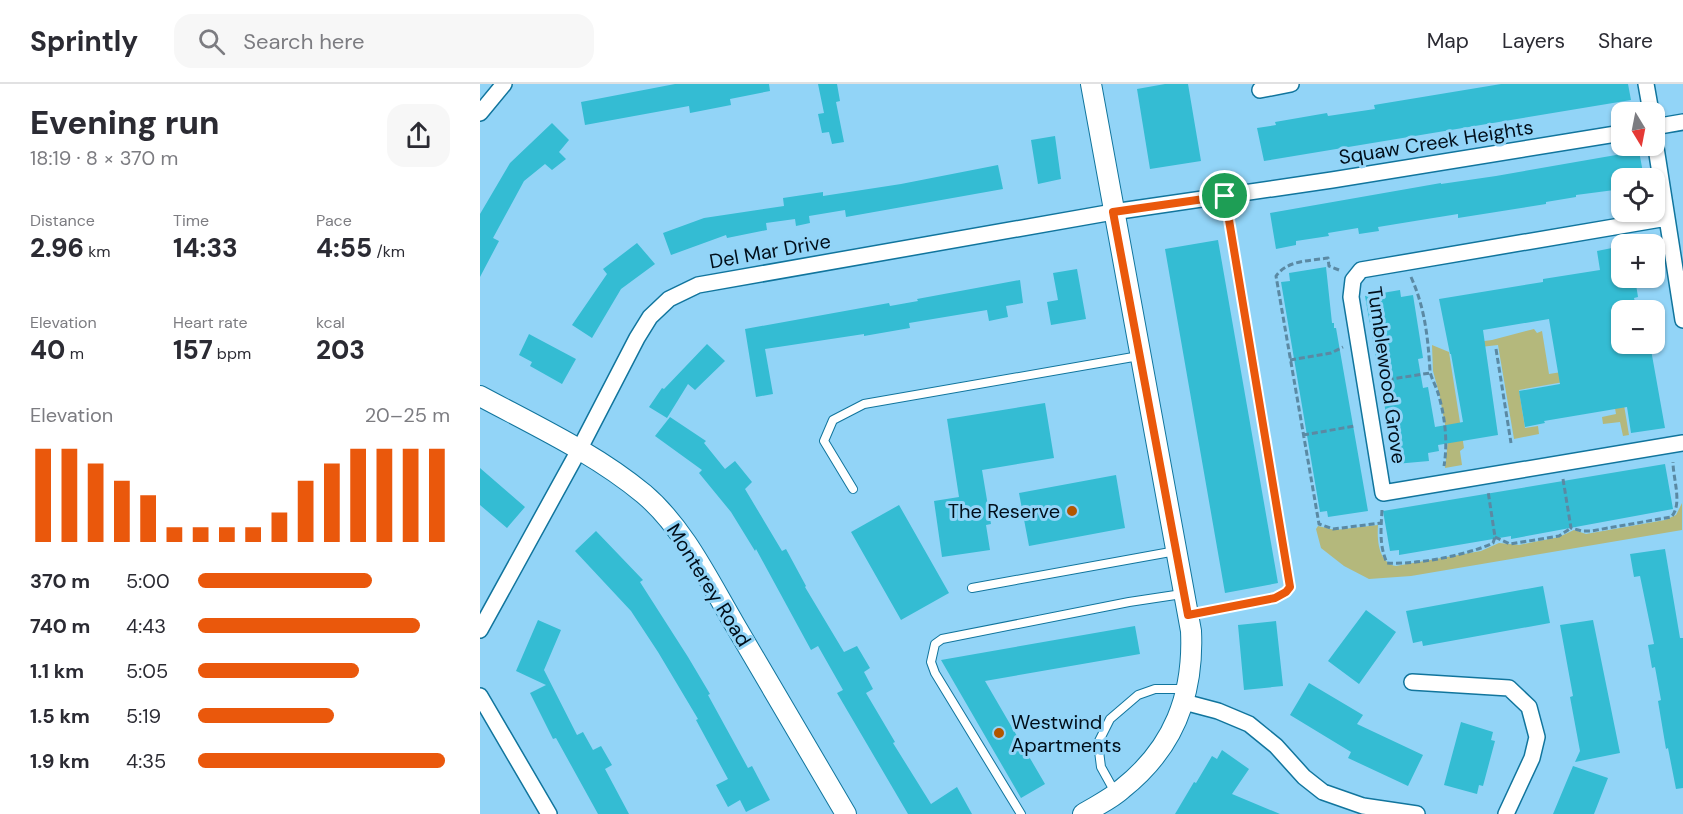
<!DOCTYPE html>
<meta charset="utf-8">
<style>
:root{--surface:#fff;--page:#f7f7f7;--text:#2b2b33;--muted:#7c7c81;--line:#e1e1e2;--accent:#ea580c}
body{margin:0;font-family:"DM Sans",sans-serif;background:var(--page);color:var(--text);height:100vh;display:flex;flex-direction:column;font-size:22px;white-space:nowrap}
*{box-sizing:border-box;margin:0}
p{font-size:20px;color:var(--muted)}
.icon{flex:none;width:33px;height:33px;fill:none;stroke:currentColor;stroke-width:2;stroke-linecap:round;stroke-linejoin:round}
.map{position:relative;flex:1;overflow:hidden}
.panel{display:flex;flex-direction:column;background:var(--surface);width:480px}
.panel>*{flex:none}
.needle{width:39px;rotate:170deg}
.tools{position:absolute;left:1131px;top:18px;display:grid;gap:12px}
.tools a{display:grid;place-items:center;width:54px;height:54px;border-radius:12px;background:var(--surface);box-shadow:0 2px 4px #0004;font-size:30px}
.pin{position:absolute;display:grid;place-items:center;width:51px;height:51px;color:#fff;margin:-26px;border:3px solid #fff;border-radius:50%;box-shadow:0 2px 6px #0007}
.round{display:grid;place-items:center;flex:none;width:63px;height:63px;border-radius:18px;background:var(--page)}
.summary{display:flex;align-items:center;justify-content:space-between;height:102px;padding:0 30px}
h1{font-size:33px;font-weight:800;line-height:45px}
.figures{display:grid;grid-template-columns:repeat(3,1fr);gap:9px;height:102px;padding:6px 30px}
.figures div{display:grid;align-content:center}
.figures b{font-size:26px;font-weight:800}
.figures small{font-size:16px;font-weight:400}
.figures p{font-size:16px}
.chart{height:168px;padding:12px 30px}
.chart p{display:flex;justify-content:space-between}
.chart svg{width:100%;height:108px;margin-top:6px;stroke:var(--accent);stroke-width:6}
ul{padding:0 30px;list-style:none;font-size:20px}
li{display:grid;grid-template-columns:96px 72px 1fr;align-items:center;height:45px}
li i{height:15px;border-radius:8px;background:var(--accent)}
header{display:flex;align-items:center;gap:36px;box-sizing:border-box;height:84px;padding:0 30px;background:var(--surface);border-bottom:2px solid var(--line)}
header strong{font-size:28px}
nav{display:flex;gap:33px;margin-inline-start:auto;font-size:21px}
.search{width:420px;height:54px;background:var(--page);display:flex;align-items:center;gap:15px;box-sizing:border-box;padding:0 21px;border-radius:18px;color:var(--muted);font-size:22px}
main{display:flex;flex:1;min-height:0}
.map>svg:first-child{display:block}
.green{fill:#b4b87c}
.building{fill:#34bcd3}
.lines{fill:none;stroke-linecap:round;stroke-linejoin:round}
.service-casing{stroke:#11759d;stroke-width:10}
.minor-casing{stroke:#11759d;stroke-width:18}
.tertiary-casing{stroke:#11759d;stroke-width:22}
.path{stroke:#5b89a3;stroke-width:3;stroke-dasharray:6 3;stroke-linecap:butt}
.service{stroke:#fff;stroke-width:8}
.minor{stroke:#fff;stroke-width:15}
.tertiary{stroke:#fff;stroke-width:20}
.route-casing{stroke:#fff;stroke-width:12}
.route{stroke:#ea580c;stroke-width:8}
.poi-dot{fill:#b35600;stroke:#92d4f7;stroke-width:2}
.labels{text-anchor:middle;stroke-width:6;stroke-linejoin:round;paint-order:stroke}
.street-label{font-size:20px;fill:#000e1a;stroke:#92d4f7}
.poi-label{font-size:20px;fill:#000e1a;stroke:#92d4f7;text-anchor:end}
</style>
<header>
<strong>Sprintly</strong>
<div class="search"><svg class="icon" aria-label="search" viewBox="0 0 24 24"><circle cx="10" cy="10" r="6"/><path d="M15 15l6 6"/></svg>Search here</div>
<nav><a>Map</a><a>Layers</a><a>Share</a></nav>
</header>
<main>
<section class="panel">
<div class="summary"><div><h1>Evening run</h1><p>18:19 · 8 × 370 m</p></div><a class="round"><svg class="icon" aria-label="share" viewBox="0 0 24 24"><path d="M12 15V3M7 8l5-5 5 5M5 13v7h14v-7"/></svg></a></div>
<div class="figures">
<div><p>Distance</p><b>2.96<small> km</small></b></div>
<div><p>Time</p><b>14:33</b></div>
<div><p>Pace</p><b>4:55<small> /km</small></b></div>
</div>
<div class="figures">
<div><p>Elevation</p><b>40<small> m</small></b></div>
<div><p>Heart rate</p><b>157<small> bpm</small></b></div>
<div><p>kcal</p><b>203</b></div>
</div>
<div class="chart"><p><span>Elevation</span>20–25 m</p>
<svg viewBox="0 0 160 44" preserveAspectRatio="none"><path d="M5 44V6M15 44V6M25 44V12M35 44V19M45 44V25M55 44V38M65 44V38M75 44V38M85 44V38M95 44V32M105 44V19M115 44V12M125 44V6M135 44V6M145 44V6M155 44V6"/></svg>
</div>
<ul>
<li><b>370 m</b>5:00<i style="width:69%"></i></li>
<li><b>740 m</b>4:43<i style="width:88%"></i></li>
<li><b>1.1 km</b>5:05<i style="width:64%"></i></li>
<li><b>1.5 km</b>5:19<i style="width:54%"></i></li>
<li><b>1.9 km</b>4:35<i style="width:98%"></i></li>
</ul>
</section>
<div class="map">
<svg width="1203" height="730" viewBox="0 0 1203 730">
<rect width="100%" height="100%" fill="#92d4f7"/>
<path class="green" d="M1054 245 1057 249 1062 247 1069 290 1137 279 1149 351 1143 352 1140 338 1123 340 1122 333 1136 330 1129 290 1039 306 1045 344 1058 342 1059 350 1034 355 1018 261 983 265 982 260 1012 256Z
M952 261 969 268 984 364 980 367 982 381 965 384 968 356 959 309 953 287Z
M1202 419V446L931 492 889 495 864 482 841 464 836 445 838 442 855 446 898 441C897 455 898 479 916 482L1001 467 1019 459 1039 461 1079 453 1094 446 1106 450 1185 436 1196 431Z"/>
<path class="building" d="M195 0H289L290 7 250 15 251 21 210 29 209 22 105 41 101 18Z
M338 0H357L360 17 356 18 364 58 352 60 349 48 342 49 338 30 344 29Z
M685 0H708L721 77 670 85 657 5Z
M1021 0H1148L1151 16 784 77 777 44 796 41 795 38 847 29 848 32 895 25 894 21Z
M72 39 89 56 79 68 86 75 72 86 65 80 44 97 13 154 19 157 0 193V130L30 79Z
M575 52 581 95 558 100 551 56Z
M1159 67 1164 94H1142V105L1096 111V113L1066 118V120L978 134V130L947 135 898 143 899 147 879 150 878 144 848 149 849 152 816 157V161L796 165 790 129 961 99V100L1016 92Z
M518 81 523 105 366 133 365 126 329 132 330 139 316 142 315 135 286 139 287 146 247 154 246 151 191 171 183 149 224 134 304 122 303 114 343 108V112L421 100Z
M738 156 798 499 745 509 685 165Z
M157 159 175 180 141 205 112 254 92 241 127 190 123 185Z
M1142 162V194H1155L1158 213 1154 214 1157 226H1142V260H1170L1185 344 1151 349 1147 323 1064 337 1065 339 1045 343 1039 307 1080 300 1069 235 1003 246 1018 351 958 361 959 367 948 369 949 377 915 380 885 212 920 206 921 213 933 211 943 274 938 275 943 304 948 303 955 343 983 338 971 270H970L959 215 1063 198V195L1120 186 1117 167Z
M846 183 852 239H854V244H856L888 427 848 433 847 427 840 428 801 198 810 197 809 189Z
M597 185 606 235 571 241 567 218 578 216 573 189Z
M540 196 543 219 526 222 528 233 509 237 507 226 429 239 430 244 384 252V250L285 265 293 310 276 313 265 245 409 219 410 222 438 217 437 215Z
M49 250 96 275 82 300 50 282 52 278 39 271Z
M227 260 245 277 215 306 208 300 187 334 169 323 182 304 184 305Z
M565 319 574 374 502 386 511 440 506 441 510 466 462 473 454 417 479 413 467 335Z
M190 333 226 357 224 359 245 385 255 377 272 398 265 405 302 467 306 465 326 502 325 503 364 568 377 562 390 584 384 588 393 605 386 609 415 658 413 659 451 720 477 703 492 730H428L357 609 363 606 338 562 331 566 276 465 275 467 251 428 219 389 222 386 175 352Z
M1185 380 1193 425 1031 455V452L919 471V466L910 467 903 427Z
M0 384 45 423 27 444 0 421Z
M636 391 645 444 549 462 539 409Z
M419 421 469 509 421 536 371 448Z
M116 447 163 496 160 498 208 573 230 610 228 611 268 684 272 682 290 716 266 728 260 716 248 723 236 701 248 695 216 636 218 635 178 568 151 527 95 467Z
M1185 465 1200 554H1203V704L1196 705 1188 664 1186 665 1178 617 1181 616 1175 583 1172 584 1168 561 1174 560 1160 492 1154 493 1150 470Z
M1063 502 1070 539 943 562 942 557 933 559 926 527Z
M886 526 916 548 879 600 848 577Z
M58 536 81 546 64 586 97 651 103 648 113 666 121 662 132 681 125 685 149 730H118L76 654 73 655 50 609 66 601 36 587Z
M1113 536 1140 669 1095 678 1100 667 1090 613 1093 612 1080 541Z
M796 537 803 602 764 606 758 541Z
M655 542 660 570 505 597 565 700 541 714 461 576Z
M829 599 883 631 877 640 943 671 928 702 868 674 871 668 810 631Z
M981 638 1013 648 1011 656 1015 657 1003 702 999 701 997 710 964 701Z
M742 666 769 685 752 710 800 730H695L714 698 716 699 732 672 737 675Z
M1093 682 1128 694 1114 730H1073Z"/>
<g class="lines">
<g class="service-casing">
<path id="service" d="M373 405 344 357 353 336 384 320 659 272
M492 504 696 467
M710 531 795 514 806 508 810 503 745 112
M636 710 621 683 618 659 630 635 658 611 675 605H706
M541 730 455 589 451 578 455 560 462 555 649 518 702 510"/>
</g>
<g class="minor-casing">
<path id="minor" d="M1166 0 1171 28
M780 6 811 0
M0 29 24 0
M1174 43 1203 38
M1174 51 1203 236
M1187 134 881 186 873 196 871 213 903 409 1203 359
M0 546 99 366 157 254 170 233 189 215 218 201 633 128 852 96 1142 49
M932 598 1029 604 1049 623 1057 653 1052 674 1026 730
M0 612 69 730
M704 618 738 627 769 640 796 662 824 693 843 708 883 722 937 730"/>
</g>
<g class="tertiary-casing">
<path id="tertiary" d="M0 312C56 342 116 370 164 410 204 444 229 497 255 541 292 604 329 667 366 730
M603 730C616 722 631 715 642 705 694 664 714 611 711 547L611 0"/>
</g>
<path class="path" d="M859 186 849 182 848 174C830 177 807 176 796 192L839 440 853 445 901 439
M931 193C945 224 948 254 950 287 951 294 956 302 958 309 965 332 968 358 964 382
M1016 265 1031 359
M810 276 851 269 863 263
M902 304 912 295 950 289
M823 351 875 342
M1083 395 1091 444 1102 447H1111L1191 433C1203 421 1193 395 1193 378
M902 426C901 445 899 461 907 479 936 481 988 471 1013 459L1015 453 1008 407
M1015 453 1030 460 1079 452 1091 444"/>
<use href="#service" class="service"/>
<use href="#minor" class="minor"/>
<use href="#tertiary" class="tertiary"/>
</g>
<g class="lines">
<g class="route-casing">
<path id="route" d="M745 112 810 503 806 508 795 514 708 531 633 128Z"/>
</g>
<use href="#route" class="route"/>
</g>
<g class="poi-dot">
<circle cx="592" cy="427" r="6"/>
<circle cx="519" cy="649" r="6"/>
</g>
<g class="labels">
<g class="street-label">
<text transform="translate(956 58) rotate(-9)" y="7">Squaw Creek Heights</text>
<text transform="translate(290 167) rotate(-10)" y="7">Del Mar Drive</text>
<text transform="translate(907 291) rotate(82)" y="7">Tumblewood Grove</text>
<text transform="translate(229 501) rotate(58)" y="7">Monterey Road</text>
</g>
<g class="poi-label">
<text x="580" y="434">The Reserve</text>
<text x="531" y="645" text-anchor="start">Westwind<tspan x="531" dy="23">Apartments</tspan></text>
</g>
</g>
</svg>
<div class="tools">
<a><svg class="needle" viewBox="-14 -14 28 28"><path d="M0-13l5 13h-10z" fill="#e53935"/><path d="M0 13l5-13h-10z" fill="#7c7c81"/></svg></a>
<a><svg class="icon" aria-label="locate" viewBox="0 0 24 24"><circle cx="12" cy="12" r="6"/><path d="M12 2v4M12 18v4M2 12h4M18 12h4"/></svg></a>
<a>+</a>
<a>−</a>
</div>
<div class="pin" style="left:745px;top:112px;background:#1e9e55"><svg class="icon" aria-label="arrive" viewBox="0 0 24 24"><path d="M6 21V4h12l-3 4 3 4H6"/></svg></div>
</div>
</main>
